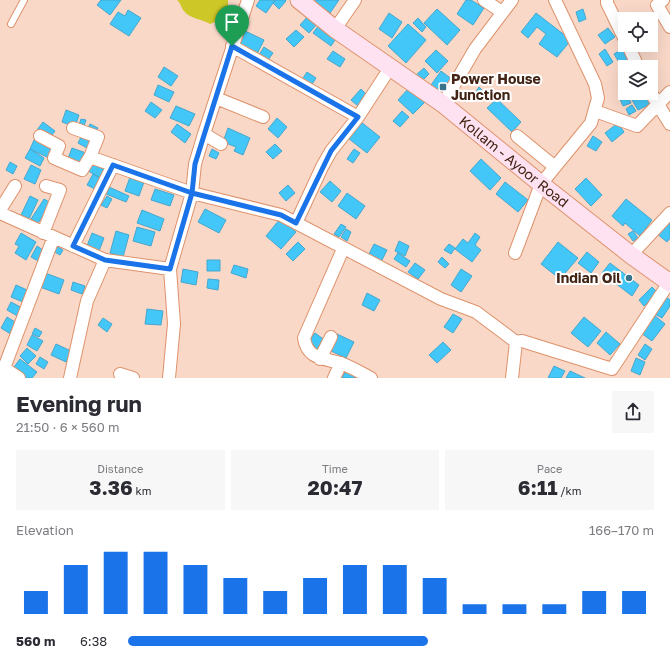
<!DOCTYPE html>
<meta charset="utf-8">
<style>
:root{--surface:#fff;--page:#f7f7f7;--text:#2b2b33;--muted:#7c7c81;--accent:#1a73e8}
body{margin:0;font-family:"Golos Text",sans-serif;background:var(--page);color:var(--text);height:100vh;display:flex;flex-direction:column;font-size:15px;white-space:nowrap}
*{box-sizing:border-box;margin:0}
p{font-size:13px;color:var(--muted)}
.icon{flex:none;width:22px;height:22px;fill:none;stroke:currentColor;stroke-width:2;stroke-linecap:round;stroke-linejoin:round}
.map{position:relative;height:378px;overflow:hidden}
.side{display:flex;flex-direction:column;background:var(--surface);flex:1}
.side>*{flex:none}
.tools{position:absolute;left:618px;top:12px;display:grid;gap:8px}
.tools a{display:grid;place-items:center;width:40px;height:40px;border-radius:0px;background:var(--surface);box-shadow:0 4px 16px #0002;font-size:20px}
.pin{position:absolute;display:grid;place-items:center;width:34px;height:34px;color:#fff;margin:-41px -17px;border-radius:50% 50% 50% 0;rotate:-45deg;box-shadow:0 0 4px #0007}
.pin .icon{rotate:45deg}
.round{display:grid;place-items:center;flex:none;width:42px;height:42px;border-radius:0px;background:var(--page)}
.overview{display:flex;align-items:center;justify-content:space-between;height:68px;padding:0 16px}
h1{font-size:22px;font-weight:700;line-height:30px}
.figures{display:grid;grid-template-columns:repeat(3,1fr);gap:6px;height:68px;padding:4px 16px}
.figures div{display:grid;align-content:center;border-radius:0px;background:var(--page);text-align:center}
.figures b{font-size:20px;font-weight:700}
.figures small{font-size:11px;font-weight:400}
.figures p{font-size:11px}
.chart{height:112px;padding:8px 16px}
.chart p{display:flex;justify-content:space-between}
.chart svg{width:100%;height:72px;margin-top:4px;stroke:var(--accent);stroke-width:6}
ul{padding:0 16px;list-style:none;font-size:13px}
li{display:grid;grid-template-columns:64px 48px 1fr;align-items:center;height:30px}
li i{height:10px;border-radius:5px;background:var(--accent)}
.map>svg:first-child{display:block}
.water{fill:#cdc827}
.building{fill:#42c7f8;stroke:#45a7ce}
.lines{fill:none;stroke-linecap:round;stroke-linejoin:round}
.lane-casing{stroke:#de926b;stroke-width:8}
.street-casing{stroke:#de926b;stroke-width:14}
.secondary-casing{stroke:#de926b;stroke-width:19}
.lane{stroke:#fff;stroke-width:6}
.street{stroke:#fff;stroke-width:12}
.secondary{stroke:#ffe2f2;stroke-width:17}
.route-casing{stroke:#fff;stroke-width:8}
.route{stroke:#1a73e8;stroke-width:5}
.poi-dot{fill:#39748c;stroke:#fff;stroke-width:1.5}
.labels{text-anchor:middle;stroke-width:4;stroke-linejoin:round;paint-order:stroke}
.poi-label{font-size:14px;font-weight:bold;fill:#422314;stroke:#fff;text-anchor:start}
.street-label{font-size:14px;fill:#422314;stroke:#fff}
</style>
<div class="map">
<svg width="670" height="378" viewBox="0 0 670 378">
<rect width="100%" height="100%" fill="#f9d8c8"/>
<path class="water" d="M177 0H228V12L223 13 217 21 210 24C202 19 190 19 184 11 181 8 181 3 177 0Z"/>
<path class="building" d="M101 0H121L110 15 97 5Z
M260 0H275L266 13 256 6Z
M276 0H285L286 1 279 9 273 3Z
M316 0H339L330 13 315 2Z
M466 0H471L484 8 473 25 457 14Z
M437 9 460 30 447 45 424 23Z
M583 9 586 19 579 22 576 12Z
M128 10 141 18 129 36 110 24 118 12 125 16Z
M389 13 402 22 392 38 379 29Z
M536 13 571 40 557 57 539 44 546 34 537 27 528 38 521 32Z
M309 15 318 23 309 33 300 25Z
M418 18 426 27 422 32 413 23Z
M408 24 426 40 406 63 388 46Z
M319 25 337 37 331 46 313 33Z
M608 28 615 37 605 44 598 35Z
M296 30 304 37 294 47 286 39Z
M245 31 264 40 257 54 238 45Z
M264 47 273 53 268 60 259 55Z
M626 47 632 57 620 64 614 54Z
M605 49 613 62 607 66 599 54Z
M436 50 448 61 437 73 425 61Z
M333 51 345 59 340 67 327 59Z
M164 67 178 76 171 86 158 77Z
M424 68 429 74 422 81 416 75Z
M441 71 453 80 443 94 431 85Z
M307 72 316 78 309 89 300 83Z
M158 85 174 92 169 102 154 95Z
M479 87 484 92 480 97 475 93Z
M409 88 425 102 413 114 398 100Z
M361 89 367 95 358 106 351 100Z
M628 93H644L650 104 638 110Z
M627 94 631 103 623 106 619 97Z
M497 99 521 122 512 132 487 108Z
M151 102 162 110 155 118 145 111Z
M632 105 636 111 629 115 626 109Z
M176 106 195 114 189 126 170 118Z
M66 110 79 115 75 127 62 122Z
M402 111 409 117 400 127 393 121Z
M277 118 287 127 278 138 268 129Z
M81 119 86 120 83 129 78 128Z
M43 122 55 131 49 139 37 130Z
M361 122 380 137 367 153 348 138Z
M618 123 624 132 612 142 605 133Z
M90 124 98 128 94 135 87 130Z
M177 124 191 134 185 143 171 132Z
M228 128 250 138 243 155 234 151 236 147 223 142Z
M82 135 91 139 87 148 78 143Z
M593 136 602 142 596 151 587 146Z
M35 138 54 147 49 158 30 149Z
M275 144 282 151 273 159 266 152Z
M72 148 86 153 80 167 67 161Z
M30 149 44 158 40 166 25 158Z
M212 149 219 153 216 159 209 156Z
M354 149 360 153 353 163 347 159Z
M481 159 501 178 490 190 470 171Z
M10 162 17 166 13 174 6 170Z
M92 163 105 170 101 178 88 171Z
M31 165 41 170 35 184 24 179Z
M93 174 105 181 99 191 87 185Z
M130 177 144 182 139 196 125 191Z
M586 178 602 195 591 206 575 189Z
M330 181 341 191 332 202 320 192Z
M505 182 528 200 518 212 496 194Z
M288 185 295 193 286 201 279 193Z
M109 187 129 196 126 202 106 194Z
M155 189 174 195 170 206 151 200Z
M347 193 365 206 356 219 338 206Z
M30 196 38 200 29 219 21 215Z
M107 196 112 199 107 208 101 205Z
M44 199 51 203 38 223 31 219Z
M626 199 652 220 640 236 625 223 623 226 612 216Z
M205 209 226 220 219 233 198 222Z
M142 210 164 219 160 231 137 223Z
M280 219 296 232 281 249 266 236Z
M670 220V238L667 242 656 233Z
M341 224 346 227 339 237 334 234Z
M137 227 155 232 151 246 133 241Z
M346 229 351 232 347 241 341 237Z
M116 231 129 235 123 257 110 253Z
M633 231 638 238 633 241 628 234Z
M21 233 36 242 26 260 15 253 19 246 15 244Z
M92 233 104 238 99 251 87 246Z
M475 233 480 237 475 245 481 250 472 262 455 249 463 239 468 243Z
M399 241 409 246 405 256 395 251Z
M298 242 305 249 293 261 286 254Z
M558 242 578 258 560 279 541 264Z
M374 244 387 250 381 262 368 256Z
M449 244 455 248 451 254 444 250Z
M37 246 46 252 40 262 31 257Z
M56 246 63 250 60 255 53 251Z
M587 252 599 262 591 273 578 263Z
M398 253 410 261 406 267 394 259Z
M442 257 449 264 445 268 438 262Z
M207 260H220V271H207Z
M415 263 425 270 418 279 408 272Z
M610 263 639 285 632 296 602 273Z
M234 265 248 269 246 278 231 273Z
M183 269 198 272 196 285 181 282Z
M461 269 472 276 461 292 451 285Z
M45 273 64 280 59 294 40 287Z
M208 279 219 280 218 290 207 288Z
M73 282 85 286 82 294 71 290Z
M16 285 27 290 23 302 11 297Z
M652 287 658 293 644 306 639 300Z
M367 293 380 300 374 311 362 305Z
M665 296 670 300V306L662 318 653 313Z
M11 302 26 310 21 318 7 310Z
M147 309 163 311 161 325 145 324Z
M453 314 462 319 453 333 444 327Z
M654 315 665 324 652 341 641 333Z
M7 317 20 325 14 336 1 328Z
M584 317 601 331 588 347 571 333Z
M103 318 112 324 107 332 98 325Z
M35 328 42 332 39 337 32 334Z
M606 332 620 344 610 355 597 343Z
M315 333 326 341 319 351 307 344Z
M337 334 354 342 346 358 329 350Z
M32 335 43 341 37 351 27 345Z
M443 342 451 350 437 363 429 355Z
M56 344 71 351 66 362 51 355Z
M645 344 652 349 645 360 638 355Z
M27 348 36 356 28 364 20 356Z
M40 357 48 362 44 369 36 364Z
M636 358 645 362 640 375 631 371Z
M20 359 37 372 32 378H21L11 371Z
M554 366 565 371 561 378H548Z
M346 371 356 378H342Z
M570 371 585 378H566Z"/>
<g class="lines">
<g class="lane-casing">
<path id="lane" d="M11 24 24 0"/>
</g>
<g class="street-casing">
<path id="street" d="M484 0 502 12
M607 0V3L625 40
M663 0 657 5 670 27
M335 29 355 0
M628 45 638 67
M232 46 358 117
M651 93 670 124
M216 98 263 117
M443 104 475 49 512 0
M595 111 637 126 670 92
M204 134 221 144
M40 136 59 146 54 158 82 170 90 157 98 137 73 128
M517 136 555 167
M90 157 192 193 281 215 441 299 476 312 516 342
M0 210 15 186
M0 213 105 260 170 269
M296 223 322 167 331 151 358 117 390 68
M43 233 60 190 46 186
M73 246 113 165
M343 249 304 338C307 359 323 358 340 363 350 366 361 373 371 378
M515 253 541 184 591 123 598 98 595 84 555 0
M631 255 670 213
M320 359 331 337
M4 368 19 378
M120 374 133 378
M2 378 4 368 53 239
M70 378 87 301 105 260
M169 378 174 324 170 269 192 193 195 164 204 134 248 0
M334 378 341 363
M512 378 516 342 522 341 612 369 670 281"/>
</g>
<g class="secondary-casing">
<g id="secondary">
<path id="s1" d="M299 0 335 29 443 104 541 184 631 255 670 283"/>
</g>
</g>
<use href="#lane" class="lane"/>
<use href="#street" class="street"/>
<use href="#secondary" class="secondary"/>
</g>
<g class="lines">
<g class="route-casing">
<path id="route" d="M232 46 195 164 192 193 113 165 73 246 105 260 170 269 192 193 281 215 296 223 331 151 358 117 232 46"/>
</g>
<use href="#route" class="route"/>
</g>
<g class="poi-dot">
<rect x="439" y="83" width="8" height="8" rx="2"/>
<circle cx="629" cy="278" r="4"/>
</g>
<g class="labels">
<g class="poi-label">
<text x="451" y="84">Power House<tspan x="451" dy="16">Junction</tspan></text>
<text x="621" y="283" text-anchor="end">Indian Oil</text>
</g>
<g class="street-label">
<text dy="5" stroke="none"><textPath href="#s1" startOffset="269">Kollam - Ayoor Road</textPath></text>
</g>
</g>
</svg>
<div class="tools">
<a><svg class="icon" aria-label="locate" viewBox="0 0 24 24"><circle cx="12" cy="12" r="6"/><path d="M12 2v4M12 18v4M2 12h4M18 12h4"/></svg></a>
<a><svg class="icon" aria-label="layers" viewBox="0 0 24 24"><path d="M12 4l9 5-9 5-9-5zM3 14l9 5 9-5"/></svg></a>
</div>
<div class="pin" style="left:232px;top:46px;background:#1e9e55"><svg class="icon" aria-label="arrive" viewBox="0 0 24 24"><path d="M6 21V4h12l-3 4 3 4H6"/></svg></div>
</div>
<section class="side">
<div class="overview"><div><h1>Evening run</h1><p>21:50 · 6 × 560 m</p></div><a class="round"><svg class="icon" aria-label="share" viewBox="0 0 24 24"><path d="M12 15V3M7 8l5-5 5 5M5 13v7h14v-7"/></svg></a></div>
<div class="figures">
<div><p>Distance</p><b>3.36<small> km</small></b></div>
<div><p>Time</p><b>20:47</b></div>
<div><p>Pace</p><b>6:11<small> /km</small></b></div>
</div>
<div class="chart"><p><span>Elevation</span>166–170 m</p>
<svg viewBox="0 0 160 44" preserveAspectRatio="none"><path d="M5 44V30M15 44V14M25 44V6M35 44V6M45 44V14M55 44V22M65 44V30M75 44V22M85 44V14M95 44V14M105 44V22M115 44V38M125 44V38M135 44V38M145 44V30M155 44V30"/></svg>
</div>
<ul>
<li><b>560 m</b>6:38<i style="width:57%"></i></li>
</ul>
</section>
